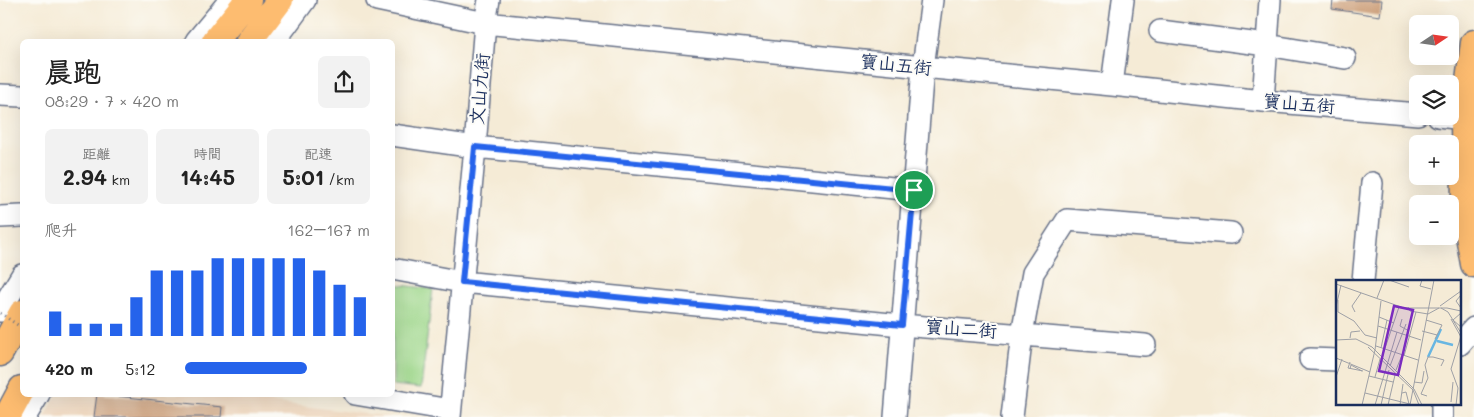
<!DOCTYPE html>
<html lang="zh-TW">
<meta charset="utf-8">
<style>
:root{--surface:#fff;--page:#f2f2f2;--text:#222;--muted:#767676;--accent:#2563eb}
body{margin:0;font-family:Mali,"LXGW WenKai TC",sans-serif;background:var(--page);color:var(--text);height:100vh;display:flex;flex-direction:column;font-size:19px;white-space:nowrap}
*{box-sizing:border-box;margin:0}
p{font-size:16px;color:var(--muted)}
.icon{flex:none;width:28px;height:28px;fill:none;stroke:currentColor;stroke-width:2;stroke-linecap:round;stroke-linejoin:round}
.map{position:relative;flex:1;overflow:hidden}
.panel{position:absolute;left:20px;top:39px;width:375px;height:358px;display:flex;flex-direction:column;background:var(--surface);border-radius:8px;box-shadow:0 5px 20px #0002}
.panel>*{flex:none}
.needle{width:32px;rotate:77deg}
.controls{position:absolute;left:1409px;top:15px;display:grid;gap:10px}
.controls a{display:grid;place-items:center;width:50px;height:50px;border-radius:8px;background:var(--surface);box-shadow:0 5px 20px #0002;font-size:25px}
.pin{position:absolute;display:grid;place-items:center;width:42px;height:42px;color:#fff;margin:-21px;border:2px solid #fff;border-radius:50%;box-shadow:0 1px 5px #0007}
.round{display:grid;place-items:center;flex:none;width:52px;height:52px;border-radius:8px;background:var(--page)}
.overview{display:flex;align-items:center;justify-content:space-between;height:85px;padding:0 25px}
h1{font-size:28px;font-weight:800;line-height:38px}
.figures{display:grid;grid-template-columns:repeat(3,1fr);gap:8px;height:85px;padding:5px 25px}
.figures div{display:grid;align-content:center;border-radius:8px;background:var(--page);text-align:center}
.figures b{font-size:21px;font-weight:800}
.figures small{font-size:14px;font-weight:400}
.figures p{font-size:14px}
.chart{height:140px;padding:10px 25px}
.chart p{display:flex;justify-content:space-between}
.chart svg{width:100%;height:90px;margin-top:5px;stroke:var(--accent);stroke-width:6}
ul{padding:0 25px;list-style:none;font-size:16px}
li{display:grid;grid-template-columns:80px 60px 1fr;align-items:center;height:38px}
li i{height:12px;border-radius:6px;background:var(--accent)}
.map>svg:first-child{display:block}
.built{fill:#efd6bb}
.green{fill:#9cd689;stroke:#5c8274}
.building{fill:#cfa481}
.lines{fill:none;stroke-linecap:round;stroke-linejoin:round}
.minor-casing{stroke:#677188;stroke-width:24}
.major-casing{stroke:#677188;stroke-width:29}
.minor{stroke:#fff;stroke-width:21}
.major{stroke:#fdbc70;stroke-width:26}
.path-bridge{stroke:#677188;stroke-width:3;stroke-dasharray:1 4;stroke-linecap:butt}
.route-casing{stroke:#fff;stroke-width:10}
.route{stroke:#2563eb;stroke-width:6}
.labels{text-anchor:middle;stroke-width:4;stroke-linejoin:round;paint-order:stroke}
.street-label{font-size:18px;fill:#1b2f5e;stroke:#fdfcf7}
.inset-river{fill:none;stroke:#68b6e2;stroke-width:2.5}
.inset-road{fill:none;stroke:#9ea0a6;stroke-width:1}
.view{fill:#7b2cbf;fill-opacity:0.15;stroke:#7b2cbf;stroke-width:2.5}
.inset-edge{fill:none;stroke:#1b2f5e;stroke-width:2.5}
</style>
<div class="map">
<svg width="1474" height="417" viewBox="0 0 1474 417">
<rect width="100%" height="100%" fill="#fdfcf7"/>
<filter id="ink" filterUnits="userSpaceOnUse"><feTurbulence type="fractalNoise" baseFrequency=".02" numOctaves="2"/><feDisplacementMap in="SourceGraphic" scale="10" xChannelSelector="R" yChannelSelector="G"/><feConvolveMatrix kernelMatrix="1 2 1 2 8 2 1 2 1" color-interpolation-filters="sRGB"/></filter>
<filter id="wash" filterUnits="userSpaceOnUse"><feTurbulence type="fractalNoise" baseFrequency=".0096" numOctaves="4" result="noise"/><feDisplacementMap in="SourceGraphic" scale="20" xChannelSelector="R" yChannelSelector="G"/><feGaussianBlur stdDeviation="1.12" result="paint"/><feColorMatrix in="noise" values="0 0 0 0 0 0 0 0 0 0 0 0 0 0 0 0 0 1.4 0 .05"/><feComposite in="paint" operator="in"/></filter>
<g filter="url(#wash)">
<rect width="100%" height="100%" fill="#f5ebd6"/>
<path class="built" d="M57 394H206L392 417H45Z"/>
<path class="green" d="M393 284 433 289 421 388 393 385Z"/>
<g id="blocks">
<path class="building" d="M1333 0H1382L1380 16 1332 9Z
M97 394 222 407 221 417H94Z"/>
</g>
</g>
<g filter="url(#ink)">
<use href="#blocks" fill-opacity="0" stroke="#677188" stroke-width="1"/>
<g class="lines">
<g class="minor-casing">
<path id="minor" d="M377 0 485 23 923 67 1112 85 1263 101 1418 114
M1160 31 1267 45 1345 58
M196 41 230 0
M275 41 305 0
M1112 85 1123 0
M0 95 22 96
M1263 101 1270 0
M1438 116 1464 119
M392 135 475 147 914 190
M0 217 22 216
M392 269 462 282 901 325 1145 345
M1363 281 1372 183
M0 311 22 275
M1460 344 1474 328
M1310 359 1338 360
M355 394 450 410
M25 417 39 394
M450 417 475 147 485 23 489 0
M895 417 923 67 932 0
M1012 417 1022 334 1033 273 1067 220 1231 233
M1442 417V403"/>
</g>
<g class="major-casing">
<path id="major" d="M215 41 248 0
M249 41 280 0
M1474 43 1464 119 1465 213 1474 264
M0 353 22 313
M7 417 22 389"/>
</g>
<use href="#minor" class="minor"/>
<use href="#major" class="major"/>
<path class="path-bridge" d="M0 313 22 328"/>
</g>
</g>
<g class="lines" filter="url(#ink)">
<g class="route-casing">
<path id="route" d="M475 147 914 190 902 325 462 282Z"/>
</g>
<use href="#route" class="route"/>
</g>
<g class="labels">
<g class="street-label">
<text transform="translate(896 65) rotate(6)" y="6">寶山五街</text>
<text transform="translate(480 89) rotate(-85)" y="6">文山九街</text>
<text transform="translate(1299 104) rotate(5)" y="6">寶山五街</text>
<text transform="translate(961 329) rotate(4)" y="6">寶山二街</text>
</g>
</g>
<g transform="translate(1336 280)">
<rect width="125" height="125" fill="#f5ebd6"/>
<path class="inset-river" d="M101 61 117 65M92 77 105 49"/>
<path class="inset-road" d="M53 0 73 7M86 0 84 6 95 9M0 4 68 28H111L125 31M125 15 120 21 125 28M41 18 48 0M2 20V32L18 41 29 55 41 58M104 26 125 11M0 27 5 5M72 27 74 31 92 34 103 28M105 28 112 32 125 53M19 32 16 26 25 13M125 33 117 40 125 47M43 37 58 43M66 39 64 46 73 51M115 39 125 57M90 40 106 45 99 59M42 46 85 60M86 51 101 55M14 58 15 52 24 51M0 60 20 59 36 67 78 109 86 125M40 66 82 80M32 67 77 110 83 125M45 68 51 40M68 76 80 32M46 77 63 27M0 78 34 92M14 82 12 88 27 91M54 86 70 44M14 89 15 85 26 91M60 90 66 75M33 96 57 102M0 97 6 79M39 97 44 79M78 102 86 103 88 91M29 113 74 124M66 113 70 112 73 124M91 116 85 114 92 98 89 85 92 77H97L108 80 105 86M115 122 117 102M26 125 39 70 45 21M39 125 61 52M45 125 53 90M52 125 59 95M64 125 67 104M74 125 98 0M120 125 122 108 115 89 125 56"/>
<path class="view" d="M58 26 77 30 62 95 43 91Z"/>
<rect width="125" height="125" class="inset-edge"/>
</g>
</svg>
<div class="controls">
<a><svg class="needle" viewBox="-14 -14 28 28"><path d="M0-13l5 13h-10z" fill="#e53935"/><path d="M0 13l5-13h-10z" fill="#767676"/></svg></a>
<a><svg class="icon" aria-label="layers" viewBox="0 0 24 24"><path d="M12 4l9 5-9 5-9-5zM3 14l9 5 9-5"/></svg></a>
<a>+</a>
<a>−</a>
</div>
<div class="pin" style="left:914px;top:190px;background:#1e9e55"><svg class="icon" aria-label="arrive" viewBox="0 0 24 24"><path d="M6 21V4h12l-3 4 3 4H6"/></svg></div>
<section class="panel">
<div class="overview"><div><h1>晨跑</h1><p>08:29 · 7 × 420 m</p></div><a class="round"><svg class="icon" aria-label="share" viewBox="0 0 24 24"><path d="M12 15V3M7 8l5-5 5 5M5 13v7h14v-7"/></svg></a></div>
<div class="figures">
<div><p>距離</p><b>2.94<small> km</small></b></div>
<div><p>時間</p><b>14:45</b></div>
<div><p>配速</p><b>5:01<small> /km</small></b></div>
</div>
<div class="chart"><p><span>爬升</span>162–167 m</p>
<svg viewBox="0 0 160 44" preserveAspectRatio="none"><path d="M5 44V32M15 44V38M25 44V38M35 44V38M45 44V25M55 44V12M65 44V12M75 44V12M85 44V6M95 44V6M105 44V6M115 44V6M125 44V6M135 44V12M145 44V19M155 44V25"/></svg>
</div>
<ul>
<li><b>420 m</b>5:12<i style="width:66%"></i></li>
</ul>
</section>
</div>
